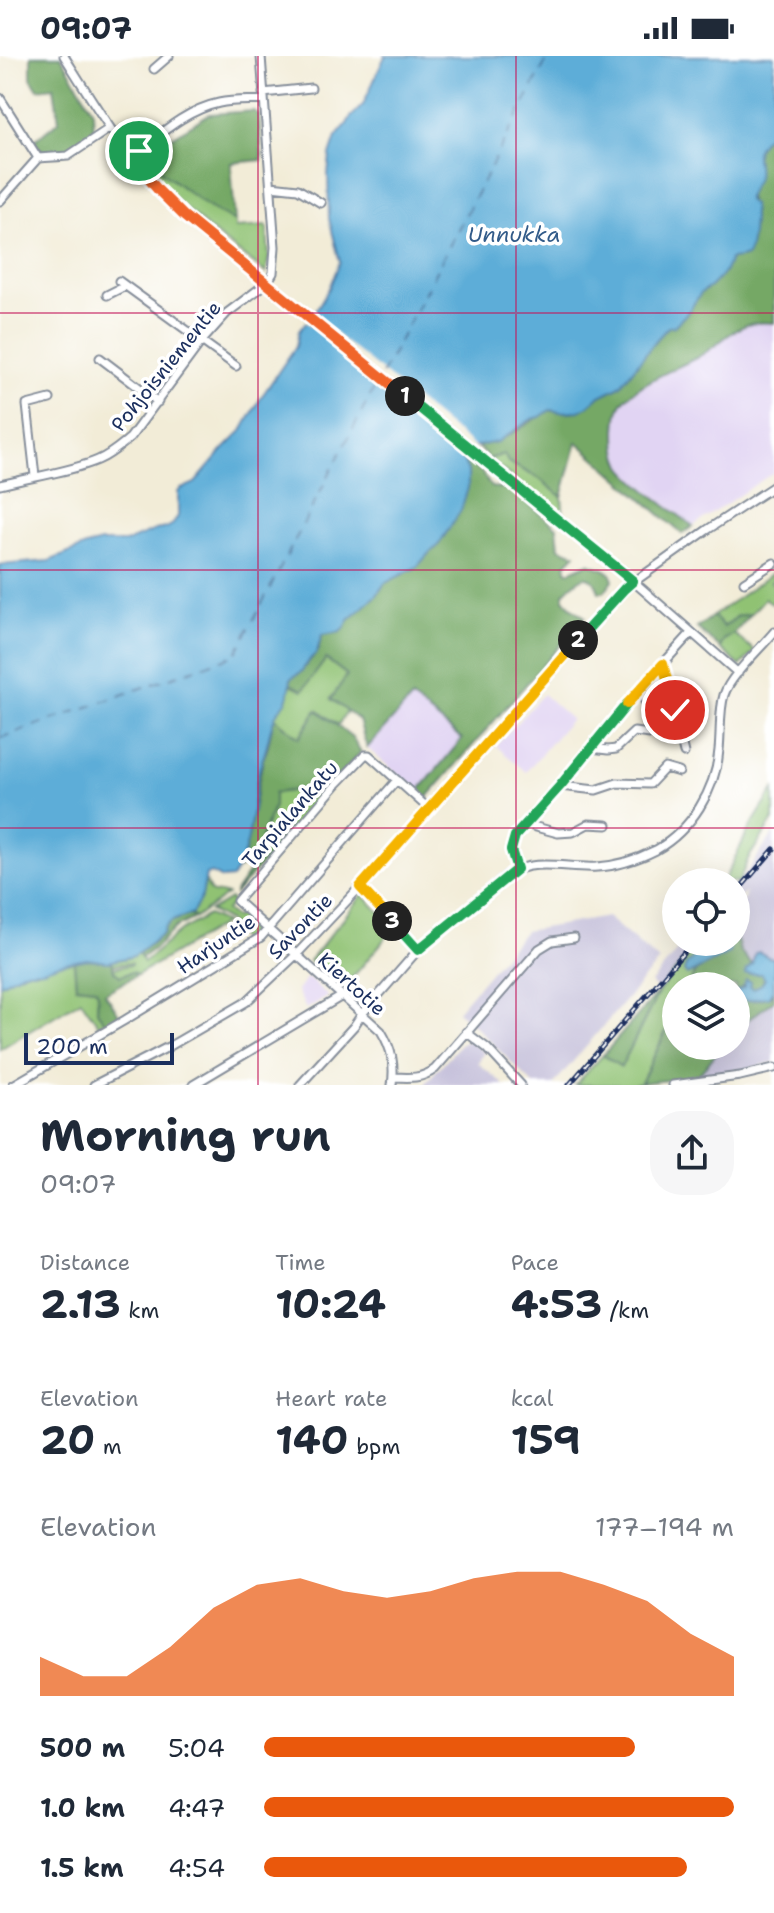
<!DOCTYPE html>
<meta charset="utf-8">
<style>
:root{--surface:#fff;--page:#f6f6f7;--text:#1f2937;--muted:#747a83;--accent:#ea580c}
body{margin:0;font-family:"Shantell Sans",sans-serif;background:var(--page);color:var(--text);height:100vh;display:flex;flex-direction:column;font-size:30px;white-space:nowrap}
*{box-sizing:border-box;margin:0}
p{font-size:26px;color:var(--muted)}
.icon{flex:none;width:44px;height:44px;fill:none;stroke:currentColor;stroke-width:2;stroke-linecap:round;stroke-linejoin:round}
.map{position:relative;height:1029px;overflow:hidden}
.side{display:flex;flex-direction:column;background:var(--surface);flex:1}
.side>*{flex:none}
.tools{position:absolute;left:662px;top:812px;display:grid;gap:16px}
.tools a{display:grid;place-items:center;width:88px;height:88px;border-radius:50%;background:var(--surface);box-shadow:0 8px 32px #0002;font-size:40px}
.scale{position:absolute;left:24px;bottom:20px;width:150px;box-sizing:border-box;padding-left:8px;border:4px solid #1b2f5e;border-top:0;font-size:22px;line-height:28px;white-space:nowrap;color:#1b2f5e;-webkit-text-stroke:6px #fff;paint-order:stroke}
.pin{position:absolute;display:grid;place-items:center;width:68px;height:68px;color:#fff;margin:-34px;border:4px solid #fff;border-radius:50%;box-shadow:0 2px 8px #0007}
.km{position:absolute;width:40px;height:40px;margin:-20px;border-radius:50%;background:#222;color:#fff;font-size:22px;line-height:40px;text-align:center}
.round{display:grid;place-items:center;flex:none;width:84px;height:84px;border-radius:32px;background:var(--page)}
.summary{display:flex;align-items:center;justify-content:space-between;height:136px;padding:0 40px}
h1{font-size:44px;font-weight:700;line-height:60px}
.metrics{display:grid;grid-template-columns:repeat(3,1fr);gap:12px;height:136px;padding:8px 40px}
.metrics div{display:grid;align-content:center}
.metrics b{font-size:40px;font-weight:700}
.metrics small{font-size:22px;font-weight:400}
.metrics p{font-size:22px}
.chart{height:224px;padding:16px 40px}
.chart p{display:flex;justify-content:space-between}
.chart svg{width:100%;height:144px;margin-top:8px;fill:var(--accent);opacity:.7}
ul{padding:0 40px;list-style:none;font-size:26px}
li{display:grid;grid-template-columns:128px 96px 1fr;align-items:center;height:60px}
li i{height:20px;border-radius:10px;background:var(--accent)}
.status{display:flex;justify-content:space-between;align-items:center;height:56px;padding:0 40px;background:var(--surface);direction:ltr}
.status svg{height:22px;fill:currentColor}
.map>svg:first-child{display:block}
.built{fill:#e1d4f3}
.industrial{fill:#c5c0da}
.green{fill:#90c273;stroke:#567868;stroke-width:2}
.forest{fill:#74a865;stroke:#486c62;stroke-width:2}
.water{fill:#5dadd8;stroke:#3c6e9b;stroke-width:2}
.pier{fill:#f2ecd7}
.lines{fill:none;stroke-linecap:round;stroke-linejoin:round}
.ferry{stroke:#325b89;stroke-width:2;stroke-dasharray:10 8;stroke-linecap:butt}
.minor-casing{stroke:#868e9a;stroke-width:11}
.minor{stroke:#fff;stroke-width:7}
.rail-casing{stroke:#1b2f5e;stroke-width:5}
.rail{stroke:#fff;stroke-width:2;stroke-dasharray:6;stroke-linecap:butt}
.minor-bridge-casing{stroke:#868e9a;stroke-width:11;stroke-linecap:butt}
.minor-bridge{stroke:#fff;stroke-width:7}
.split-1-casing{stroke:#fff;stroke-width:16}
.split-2-casing{stroke:#fff;stroke-width:16}
.split-3-casing{stroke:#fff;stroke-width:16}
.split-4-casing{stroke:#fff;stroke-width:16}
.split-5-casing{stroke:#fff;stroke-width:16}
.split-1{stroke:#f0652b;stroke-width:10}
.split-2{stroke:#22a559;stroke-width:10}
.split-3{stroke:#f5b400;stroke-width:10}
.split-4{stroke:#22a559;stroke-width:10}
.split-5{stroke:#f5b400;stroke-width:10}
.grid{fill:none;stroke:#c2185b;stroke-width:2;stroke-opacity:0.55}
.labels{text-anchor:middle;stroke-width:7;stroke-linejoin:round;paint-order:stroke}
.street-label{font-size:20px;fill:#1b2f5e;stroke:#fff}
.water-label{font-size:22px;font-style:italic;fill:#325b89;stroke:#fff}
</style>
<div class="status"><b>09:07</b><svg viewBox="0 0 49 12"><path d="M0 12V9h3v3zM5 12V6h3v6zM10 12V3h3v9zM15 12V0h3v12zM26 1h20v11H26zM47 4h2v5h-2z"/></svg></div>
<div class="map">
<svg width="774" height="1029" viewBox="0 0 774 1029">
<rect width="100%" height="100%" fill="#fff"/>
<filter id="ink" filterUnits="userSpaceOnUse"><feTurbulence type="fractalNoise" baseFrequency=".0125" numOctaves="2"/><feDisplacementMap in="SourceGraphic" scale="16" xChannelSelector="R" yChannelSelector="G"/><feConvolveMatrix kernelMatrix="1 2 1 2 8 2 1 2 1" color-interpolation-filters="sRGB"/></filter>
<filter id="wash" filterUnits="userSpaceOnUse"><feTurbulence type="fractalNoise" baseFrequency=".006" numOctaves="4" result="noise"/><feDisplacementMap in="SourceGraphic" scale="32" xChannelSelector="R" yChannelSelector="G"/><feGaussianBlur stdDeviation="1.8" result="paint"/><feColorMatrix in="noise" values="0 0 0 0 0 0 0 0 0 0 0 0 0 0 0 0 0 1.4 0 .05"/><feComposite in="paint" operator="in"/></filter>
<g filter="url(#wash)">
<rect width="100%" height="100%" fill="#f2ecd7"/>
<path class="built" d="M770 266 774 267V416L693 470 646 433 623 412 616 394 617 356 621 348 629 339 649 326 702 299 746 267Z
M543 638 571 663 526 716 496 690Z
M411 642 463 684 418 736 367 692Z
M307 921 328 940 306 953 297 935Z"/>
<path class="industrial" d="M774 777V902H770L759 896 755 897 752 909 740 895 736 880V871L746 836 736 845V828L746 817Z
M607 861 659 905 553 1029H534L475 970 457 955 525 875Z
M684 886H699L659 935 651 927Z
M774 944V1006L740 1015 697 1021 722 990H736V973Z
M470 985 484 996 478 1007 504 1029H425L428 1024 459 990 464 986Z"/>
<path class="green" d="M169 83 161 95 207 150 235 166V172L267 170 269 201 266 217 221 183 181 149 150 117 146 107 154 96Z
M504 398 508 406 540 423 562 441 564 463 489 403Z
M774 516V522L771 526 774 529V549L765 542 751 558 738 560 724 571 713 560Z
M734 578 755 595 740 610 720 592 724 584Z
M326 603 348 620 331 642 347 655 338 669 317 654 299 682 274 661 279 652 287 644 290 628 303 633Z
M330 730 283 784 260 782 274 750V737Z
M774 733V763L748 803 740 823 736 828V826H723L748 775Z
M205 824 210 835 213 837H220L227 839 195 862 190 859 202 840Z
M363 838 394 872 342 934 309 905Z
M230 843 233 845 226 855 235 862 242 854 263 873 244 890 229 865 210 855Z
M208 859 225 867 137 919 132 916 120 920 113 915V912L131 909V907L113 909 112 905 127 902 139 897 144 906 179 876Z
M699 886H709L697 900 686 909 693 915 696 914 688 930H676V955L641 1027 634 1029H575L603 999 621 1011 659 935Z
M74 906 76 930 95 932 98 937 97 955 108 970 102 974 81 944 0 993V928L25 915H38L59 908Z"/>
<path class="forest" d="M31 0H61L93 55 94 76C76 92 52 114 34 85L59 65 54 31 38 33 31 22Z
M254 55 259 59 262 104 231 107 235 166 207 150 162 116 157 104 169 83 209 58Z
M774 79V267C735 263 728 284 698 301 675 313 648 323 628 340 617 350 617 360 616 374 616 387 616 398 622 410 632 426 676 457 693 470L682 478 577 386 562 441 540 423 508 406 504 398 489 403 476 389C506 387 525 368 550 354L561 356 579 355 598 341 620 330 657 283 668 271 674 270 688 256 701 237 710 231 724 217 729 204 751 186C752 175 754 163 752 153 752 150 749 144 748 141 748 132 756 125 757 116 759 99 749 97 766 81Z
M464 405 481 415 491 431 511 433 557 471 559 492 576 498 567 507 566 511 567 515H571L589 507C598 513 610 511 613 524L604 536H599C590 510 578 523 564 537V543L572 552 585 561 426 743 418 736 462 683 412 642 367 692 359 664 331 643 347 619 326 603 303 634 290 628 291 622 301 616 318 594 322 579 340 576 343 574 349 564 376 540 385 527 417 511 430 496 437 491 461 454 468 415Z
M751 558 734 578 724 584 720 592 697 572 713 560 724 571 738 560Z
M317 654 352 681 361 696 330 730 274 737V750L261 782 283 784 235 838V836L253 810 258 800 239 813 245 795 263 703 267 694 274 661 299 682Z
M190 859 195 862 176 871 156 891 141 902 139 897 163 878 165 871 172 865Z
M736 880 740 895 752 909 749 912 751 917 762 918 765 920 762 928 753 933 745 929 736 936V930H688L696 914 730 897 729 886H736Z
M87 903 108 906 112 905 114 915 120 920 132 916 137 919 105 937 122 963 108 970 97 955 98 937 95 932 76 930 74 906Z
M774 933V944L736 973V938C747 949 757 942 771 940Z
M659 935 621 1011 603 999Z
M676 955V990H722L697 1021 641 1027Z"/>
<path class="water" d="M385 0H774V79L766 81C748 99 760 102 757 121 756 129 746 136 748 144 749 146 751 147 752 149 754 157 752 193 747 199 743 203 735 202 730 203L724 217 710 231 701 237 688 256 674 270 668 271 657 283 620 330 598 341 587 351 579 355 561 356 550 354 540 361 532 363 497 386 458 394 468 415V432L461 454 437 491 430 496 417 511 385 527 376 540 349 564 344 573 340 576 322 579 316 598 311 602 301 616 291 622C290 629 290 641 286 646 282 652 277 654 275 661 269 674 268 689 263 702 249 741 256 788 232 822L222 823 211 817 206 819 202 840 192 858 172 865 165 871 163 877 134 900 108 906 87 903 59 908 43 914 24 915 0 928V509L49 505 86 490 101 486H127L155 474 166 472 173 468 178 460V436L181 433 195 427 223 394 242 375 260 343 296 290 299 275 319 249 329 232 340 206 329 163 328 118 330 99 336 81 347 68 350 62 363 49Z
M710 886H729L730 897 687 919 684 915 686 909Z
M759 896 770 902H774V933L768 941C753 941 749 950 736 939V936L744 931 746 924 750 926 749 931 753 933 762 928 765 923 762 918H745L746 914 752 909 755 897Z"/>
<path class="pier" d="M309 256 477 393 466 396 303 263Z"/>
<g class="lines">
<path class="ferry" d="M382 318 549 0
M0 682 235 599 379 323"/>
</g>
</g>
<g filter="url(#ink)">
<g class="lines">
<g class="minor-casing">
<path id="minor" d="M64 0C93 46 121 92 156 133 182 162 214 186 245 210
M154 13 169 0
M263 37 311 32
M0 42 38 102
M130 101C157 81 185 54 219 47 233 44 249 45 264 44
M271 130 298 133 321 147
M0 145 38 102 68 100 110 72
M119 225 236 310
M107 239 125 230
M100 302 158 346
M35 420 27 349 50 343
M0 429C31 421 70 416 98 404 110 399 120 390 130 382L201 286 227 257 267 227 273 217 275 191 261 0
M514 430 633 525 738 617
M744 526 774 507
M663 608 684 697
M591 692 608 694 616 693 634 676 650 678 653 675 650 658 640 633
M560 730 596 734 617 727 650 728 665 712 679 716
M525 768 558 777 573 776 588 768 607 769
M517 813 511 794 515 780 560 730 640 633 691 577
M360 831 418 894
M466 976 487 992 521 1029
M393 1021C409 1022 422 1023 435 1013L539 893 552 885 574 882
M13 1029 125 964 261 881 397 724
M94 1029 170 990 246 946 296 899 360 831 624 533 707 474 774 430
M193 1029 342 940
M300 1029 354 970 362 958 418 894 507 819C534 801 567 813 597 811 617 810 638 803 656 794 691 774 716 734 719 694 721 676 719 655 724 639 730 620 761 592 774 576
M392 1029C395 1009 392 993 381 975L237 845 336 729 365 699H369L429 753
M673 1029 740 1020 774 1012"/>
</g>
<use href="#minor" class="minor"/>
<g class="rail-casing">
<path id="rail" d="M736 837 774 793
M569 1029 693 886"/>
</g>
<use href="#rail" class="rail"/>
<g class="minor-bridge-casing">
<path id="minor-bridge" d="M245 210 514 430"/>
</g>
<use href="#minor-bridge" class="minor-bridge"/>
</g>
</g>
<g class="lines" filter="url(#ink)">
<g class="split-1-casing">
<path id="split-1" d="M139 95 130 101 158 134 184 160 405 340"/>
</g>
<g class="split-2-casing">
<path id="split-2" d="M405 340 633 525 624 533 578 584"/>
</g>
<g class="split-3-casing">
<path id="split-3" d="M392 865 360 831 578 584"/>
</g>
<g class="split-4-casing">
<path id="split-4" d="M392 865 418 894 517 813 511 794 515 780 560 730 627 648"/>
</g>
<g class="split-5-casing">
<path id="split-5" d="M627 648 663 608 675 654"/>
</g>
<use href="#split-1" class="split-1"/>
<use href="#split-2" class="split-2"/>
<use href="#split-3" class="split-3"/>
<use href="#split-4" class="split-4"/>
<use href="#split-5" class="split-5"/>
</g>
<path class="grid" d="M258 0V1029M516 0V1029M0 257H774M0 514H774M0 772H774"/>
<g class="labels">
<g class="street-label">
<text transform="translate(166 310) rotate(-51)" y="7">Pohjoisniementie</text>
<text transform="translate(290 758) rotate(-49)" y="7">Tarpialankatu</text>
<text transform="translate(300 870) rotate(-46)" y="7">Savontie</text>
<text transform="translate(216 888) rotate(-34)" y="7">Harjuntie</text>
<text transform="translate(352 928) rotate(42)" y="7">Kiertotie</text>
</g>
<g class="water-label">
<text x="514" y="186">Unnukka</text>
</g>
</g>
</svg>
<div class="tools">
<a><svg class="icon" aria-label="locate" viewBox="0 0 24 24"><circle cx="12" cy="12" r="6"/><path d="M12 2v4M12 18v4M2 12h4M18 12h4"/></svg></a>
<a><svg class="icon" aria-label="layers" viewBox="0 0 24 24"><path d="M12 4l9 5-9 5-9-5zM3 14l9 5 9-5"/></svg></a>
</div>
<div class="scale">200 m</div>
<div class="pin" style="left:139px;top:95px;background:#1e9e55"><svg class="icon" aria-label="arrive" viewBox="0 0 24 24"><path d="M6 21V4h12l-3 4 3 4H6"/></svg></div>
<div class="pin" style="left:675px;top:654px;background:#d93025"><svg class="icon" aria-label="check" viewBox="0 0 24 24"><path d="M5 12l5 5 9-10"/></svg></div>
<b class="km" style="left:405px;top:340px">1</b>
<b class="km" style="left:578px;top:584px">2</b>
<b class="km" style="left:392px;top:865px">3</b>
</div>
<section class="side">
<div class="summary"><div><h1>Morning run</h1><p>09:07</p></div><a class="round"><svg class="icon" aria-label="share" viewBox="0 0 24 24"><path d="M12 15V3M7 8l5-5 5 5M5 13v7h14v-7"/></svg></a></div>
<div class="metrics">
<div><p>Distance</p><b>2.13<small> km</small></b></div>
<div><p>Time</p><b>10:24</b></div>
<div><p>Pace</p><b>4:53<small> /km</small></b></div>
</div>
<div class="metrics">
<div><p>Elevation</p><b>20<small> m</small></b></div>
<div><p>Heart rate</p><b>140<small> bpm</small></b></div>
<div><p>kcal</p><b>159</b></div>
</div>
<div class="chart"><p><span>Elevation</span>177–194 m</p>
<svg viewBox="0 0 160 44" preserveAspectRatio="none"><path d="M0 44V32L10 38L20 38L30 29L40 17L50 10L60 8L70 12L80 14L90 12L100 8L110 6L120 6L130 10L140 15L150 25L160 32V44z"/></svg>
</div>
<ul>
<li><b>500 m</b>5:04<i style="width:79%"></i></li>
<li><b>1.0 km</b>4:47<i style="width:100%"></i></li>
<li><b>1.5 km</b>4:54<i style="width:90%"></i></li>
</ul>
</section>
